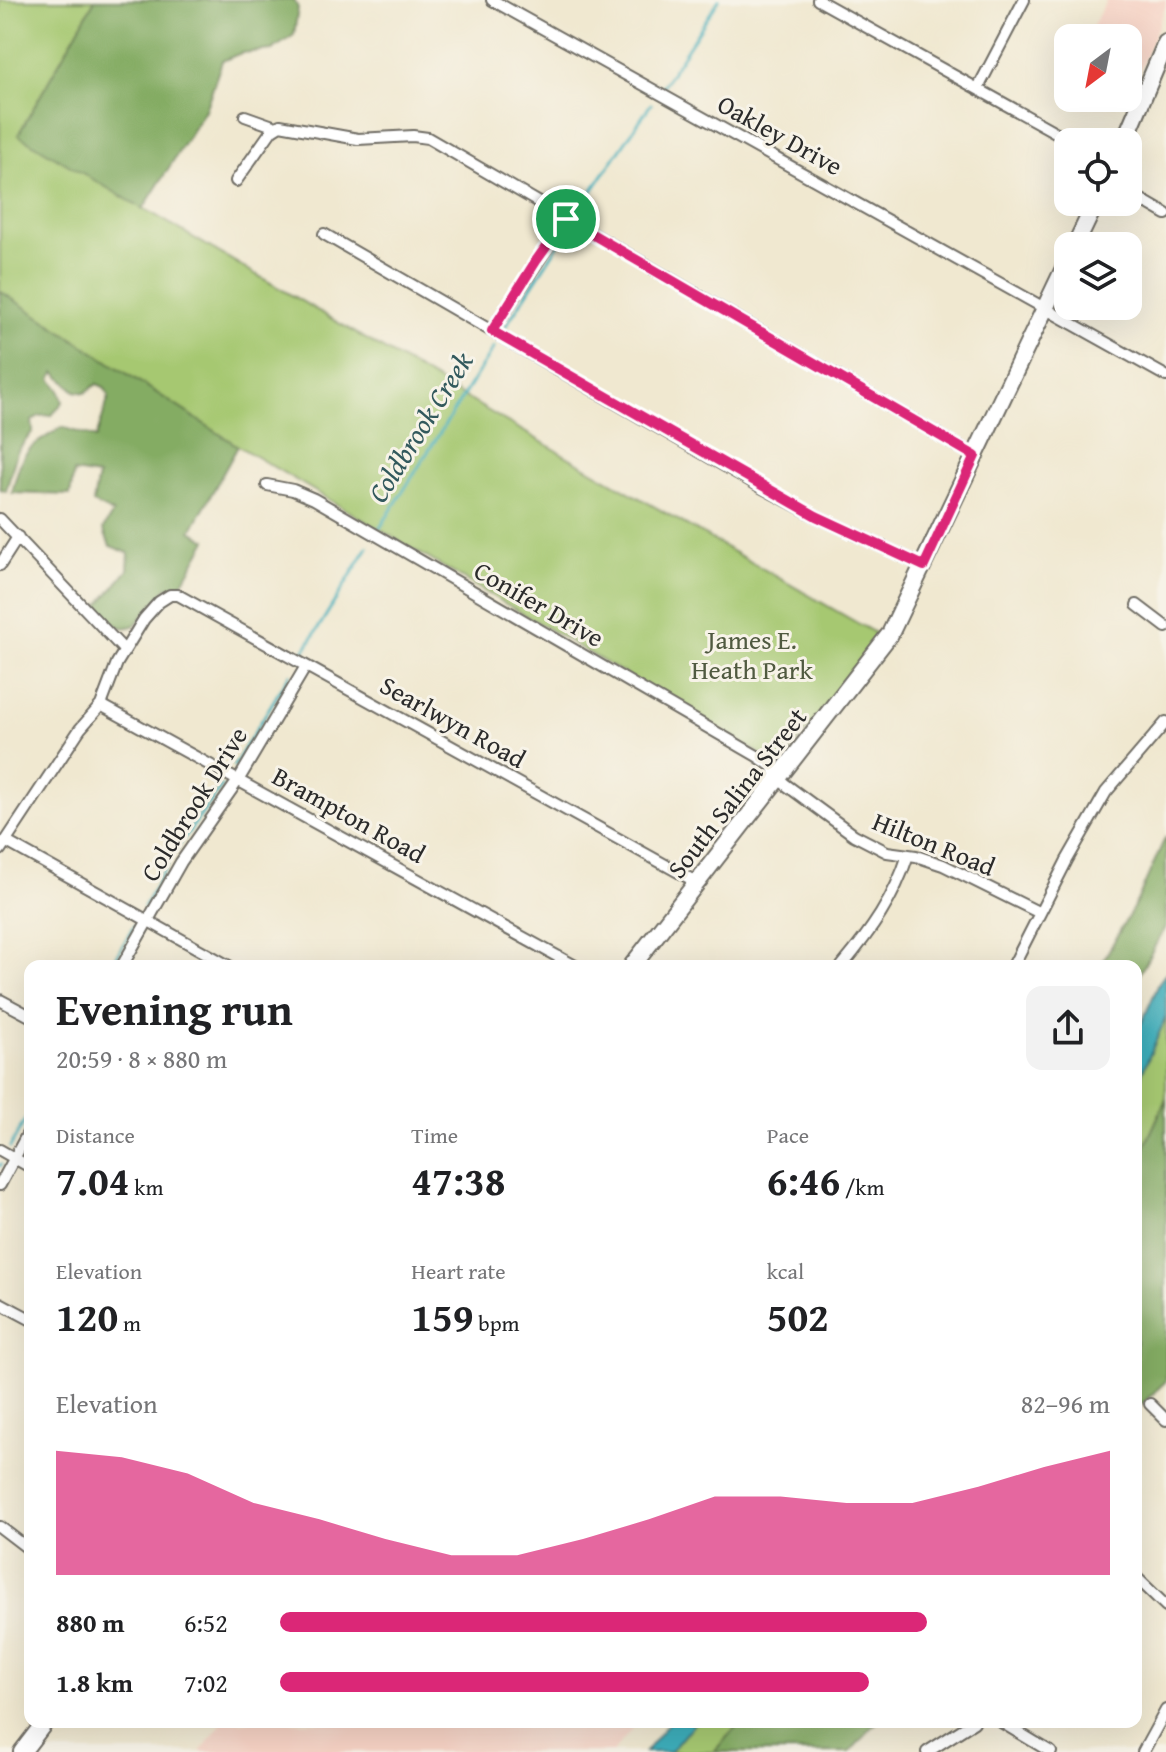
<!DOCTYPE html>
<meta charset="utf-8">
<style>
:root{--surface:#fff;--page:#f2f2f2;--text:#202124;--muted:#757577;--accent:#db2777}
body{margin:0;font-family:"Gentium Book Plus",serif;background:var(--page);color:var(--text);height:100vh;display:flex;flex-direction:column;font-size:30px;white-space:nowrap}
*{box-sizing:border-box;margin:0}
p{font-size:26px;color:var(--muted)}
.icon{flex:none;width:44px;height:44px;fill:none;stroke:currentColor;stroke-width:2;stroke-linecap:round;stroke-linejoin:round}
.map{position:relative;flex:1;overflow:hidden}
.details{position:absolute;left:24px;top:960px;width:1118px;height:768px;display:flex;flex-direction:column;background:var(--surface);border-radius:16px;box-shadow:0 8px 32px #0002}
.details>*{flex:none}
.needle{width:52px;rotate:212deg}
.buttons{position:absolute;left:1054px;top:24px;display:grid;gap:16px}
.buttons a{display:grid;place-items:center;width:88px;height:88px;border-radius:16px;background:var(--surface);box-shadow:0 8px 32px #0002;font-size:40px}
.pin{position:absolute;display:grid;place-items:center;width:68px;height:68px;color:#fff;margin:-34px;border:4px solid #fff;border-radius:50%;box-shadow:0 2px 8px #0007}
.round{display:grid;place-items:center;flex:none;width:84px;height:84px;border-radius:16px;background:var(--page)}
.headline{display:flex;align-items:center;justify-content:space-between;height:136px;padding:0 32px}
h1{font-size:44px;font-weight:600;line-height:60px}
.metrics{display:grid;grid-template-columns:repeat(3,1fr);gap:12px;height:136px;padding:8px 32px}
.metrics div{display:grid;align-content:center}
.metrics b{font-size:40px;font-weight:600}
.metrics small{font-size:22px;font-weight:400}
.metrics p{font-size:22px}
.chart{height:224px;padding:16px 32px}
.chart p{display:flex;justify-content:space-between}
.chart svg{width:100%;height:144px;margin-top:8px;fill:var(--accent);opacity:.7}
ul{padding:0 32px;list-style:none;font-size:26px}
li{display:grid;grid-template-columns:128px 96px 1fr;align-items:center;height:60px}
li i{height:20px;border-radius:10px;background:var(--accent)}
.map>svg:first-child{display:block}
.built{fill:#f6d2c4}
.green{fill:#a6c871;stroke:#687a4e;stroke-width:2}
.forest{fill:#84ac63;stroke:#586c47;stroke-width:2}
.water{fill:#3eaebb;stroke:#346c73;stroke-width:2}
.lines{fill:none;stroke-linecap:round;stroke-linejoin:round}
.stream{stroke:#3eaebb;stroke-width:3}
.minor-casing{stroke:#706d65;stroke-width:14}
.primary-casing{stroke:#706d65;stroke-width:20}
.minor{stroke:#fff;stroke-width:10}
.primary{stroke:#fff;stroke-width:16}
.route-casing{stroke:#fff;stroke-width:16}
.route{stroke:#db2777;stroke-width:10}
.labels{text-anchor:middle;stroke-width:6;stroke-linejoin:round;paint-order:stroke}
.street-label{font-size:26px;fill:#2b2b2b;stroke:#f7f3e8}
.park-label{font-size:26px;fill:#505a40;stroke:#f7f3e8}
.water-label{font-size:28px;font-style:italic;fill:#32595d;stroke:#f7f3e8}
</style>
<div class="map">
<svg width="1166" height="1752" viewBox="0 0 1166 1752">
<rect width="100%" height="100%" fill="#f7f3e8"/>
<filter id="ink" filterUnits="userSpaceOnUse"><feTurbulence type="fractalNoise" baseFrequency=".0125" numOctaves="2"/><feDisplacementMap in="SourceGraphic" scale="16" xChannelSelector="R" yChannelSelector="G"/><feConvolveMatrix kernelMatrix="1 2 1 2 8 2 1 2 1" color-interpolation-filters="sRGB"/></filter>
<filter id="wash" filterUnits="userSpaceOnUse"><feTurbulence type="fractalNoise" baseFrequency=".006" numOctaves="4" result="noise"/><feDisplacementMap in="SourceGraphic" scale="32" xChannelSelector="R" yChannelSelector="G"/><feGaussianBlur stdDeviation="1.8" result="paint"/><feColorMatrix in="noise" values="0 0 0 0 0 0 0 0 0 0 0 0 0 0 0 0 0 1.4 0 .05"/><feComposite in="paint" operator="in"/></filter>
<g filter="url(#wash)">
<rect width="100%" height="100%" fill="#f0e8d0"/>
<path class="built" d="M1107 0H1166V6L1135 83 1128 79V38H1086Z
M223 1722H638L613 1752H200Z"/>
<path class="green" d="M0 0H95L19 135 502 419 880 636 783 761 769 759 238 446 0 291Z
M1166 1017V1099L1136 1166V1087Z
M695 1722H740L714 1752H670Z"/>
<path class="forest" d="M95 0H294L298 8 294 35 272 50 241 53 222 61 205 110 143 209 18 135Z
M0 291 238 446 191 531 207 540 178 591 168 587 135 625C118 633 108 620 96 609L128 570 129 553 110 546 103 529 113 513 93 503 98 476 74 472 70 495 12 493C23 448 23 452 62 427L96 438 109 396 104 387 97 384 85 393 75 391 55 372 51 379 59 389 63 402 52 415 39 416 32 421 33 431 17 452 6 491 0 489Z
M1166 836V926L1136 980V966H1100L1137 901Z
M1166 1099V1381L1136 1410V1166Z
M740 1722H877L850 1752H714Z"/>
<path class="water" d="M1166 973V1017L1136 1087V1036L1160 981Z
M669 1722H695L670 1752H645Z"/>
<g class="lines">
<path class="stream" d="M662 87 719 0
M577 213 651 104
M505 327 566 233
M380 528 494 347
M303 653 368 547
M234 766 290 674
M144 907 174 852 222 786
M111 966 134 926
M10 1147 30 1111
M0 1166 1 1164"/>
</g>
</g>
<g filter="url(#ink)">
<g class="lines">
<g class="minor-casing">
<path id="minor" d="M492 0 1166 376
M818 0 1073 142
M978 88 1024 0
M245 116 276 127
M236 181 272 130 280 125 358 139 413 136 428 138 975 456
M1128 192 1166 214
M324 234 761 487 816 516 924 566
M492 331 566 219
M267 485 293 490 314 499 757 756 773 767 778 779 854 835 887 852 916 856 943 865 1040 913
M0 519 124 650
M0 565 18 537
M1137 605 1166 627
M101 705 575 966
M5 841 229 966
M0 850 80 729 101 705 117 663 144 619 159 602 170 595H178L698 883
M122 966 181 862 239 779 306 666
M842 966C871 931 894 899 908 855
M1013 966 1067 860 1106 792 1166 722
M0 1000 30 1016
M0 1150 30 1167
M0 1185 30 1129
M0 1303 30 1319
M1150 1404 1166 1420
M0 1527 30 1550
M1136 1577 1166 1606
M1001 1722 1051 1752
M927 1752 974 1722
M1143 1752 1166 1710"/>
</g>
<g class="primary-casing">
<path id="primary" d="M1124 142 1166 43
M1075 246 1096 202
M632 966 890 634 1068 260
M22 1752 45 1722"/>
</g>
<use href="#minor" class="minor"/>
<use href="#primary" class="primary"/>
</g>
</g>
<g class="lines" filter="url(#ink)">
<g class="route-casing">
<path id="route" d="M566 219 975 456 924 566 816 516 492 331 536 261Z"/>
</g>
<use href="#route" class="route"/>
</g>
<g class="labels">
<g class="street-label">
<text transform="translate(780 135) rotate(29)" y="9">Oakley Drive</text>
<text transform="translate(539 604) rotate(30)" y="9">Conifer Drive</text>
<text transform="translate(453 722) rotate(29)" y="9">Searlwyn Road</text>
<text transform="translate(737 793) rotate(-52)" y="9">South Salina Street</text>
<text transform="translate(194 804) rotate(-58)" y="9">Coldbrook Drive</text>
<text transform="translate(349 815) rotate(29)" y="9">Brampton Road</text>
<text transform="translate(934 844) rotate(22)" y="9">Hilton Road</text>
</g>
<g class="park-label">
<text x="752" y="649">James E.<tspan x="752" dy="30">Heath Park</tspan></text>
</g>
<g class="water-label">
<text transform="translate(420 427) rotate(-58)" y="10">Coldbrook Creek</text>
</g>
</g>
</svg>
<div class="buttons">
<a><svg class="needle" viewBox="-14 -14 28 28"><path d="M0-13l5 13h-10z" fill="#e53935"/><path d="M0 13l5-13h-10z" fill="#757577"/></svg></a>
<a><svg class="icon" aria-label="locate" viewBox="0 0 24 24"><circle cx="12" cy="12" r="6"/><path d="M12 2v4M12 18v4M2 12h4M18 12h4"/></svg></a>
<a><svg class="icon" aria-label="layers" viewBox="0 0 24 24"><path d="M12 4l9 5-9 5-9-5zM3 14l9 5 9-5"/></svg></a>
</div>
<div class="pin" style="left:566px;top:219px;background:#1e9e55"><svg class="icon" aria-label="arrive" viewBox="0 0 24 24"><path d="M6 21V4h12l-3 4 3 4H6"/></svg></div>
<section class="details">
<div class="headline"><div><h1>Evening run</h1><p>20:59 · 8 × 880 m</p></div><a class="round"><svg class="icon" aria-label="share" viewBox="0 0 24 24"><path d="M12 15V3M7 8l5-5 5 5M5 13v7h14v-7"/></svg></a></div>
<div class="metrics">
<div><p>Distance</p><b>7.04<small> km</small></b></div>
<div><p>Time</p><b>47:38</b></div>
<div><p>Pace</p><b>6:46<small> /km</small></b></div>
</div>
<div class="metrics">
<div><p>Elevation</p><b>120<small> m</small></b></div>
<div><p>Heart rate</p><b>159<small> bpm</small></b></div>
<div><p>kcal</p><b>502</b></div>
</div>
<div class="chart"><p><span>Elevation</span>82–96 m</p>
<svg viewBox="0 0 160 44" preserveAspectRatio="none"><path d="M0 44V6L10 8L20 13L30 22L40 27L50 33L60 38L70 38L80 33L90 27L100 20L110 20L120 22L130 22L140 17L150 11L160 6V44z"/></svg>
</div>
<ul>
<li><b>880 m</b>6:52<i style="width:78%"></i></li>
<li><b>1.8 km</b>7:02<i style="width:71%"></i></li>
</ul>
</section>
</div>
